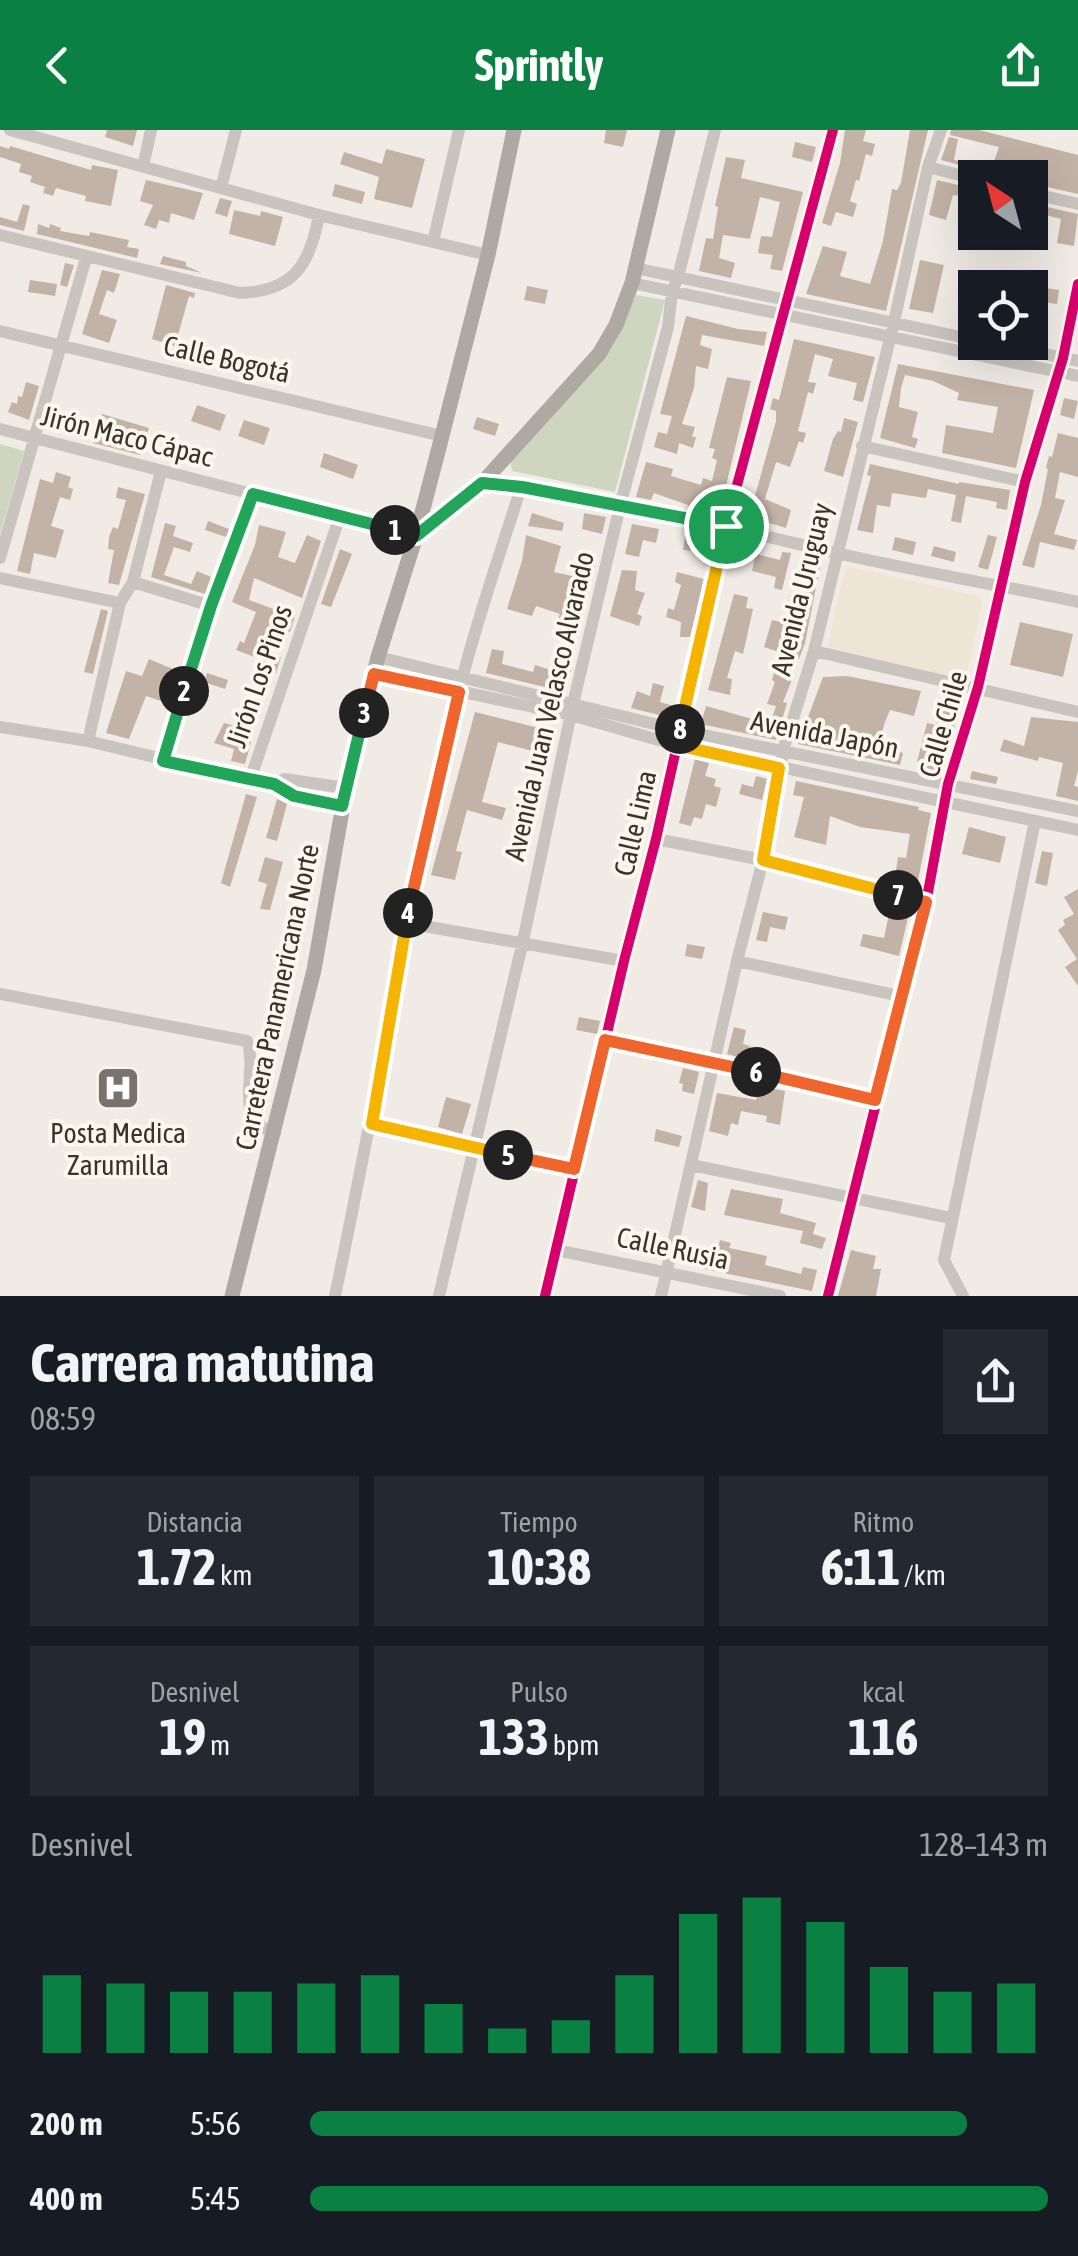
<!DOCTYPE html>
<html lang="es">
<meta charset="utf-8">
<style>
:root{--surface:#171b24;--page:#242831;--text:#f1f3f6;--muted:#9ea1a6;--accent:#0b8043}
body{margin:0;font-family:"Asap Condensed",sans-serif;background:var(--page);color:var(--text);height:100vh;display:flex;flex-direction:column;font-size:38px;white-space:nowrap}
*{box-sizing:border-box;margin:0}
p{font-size:32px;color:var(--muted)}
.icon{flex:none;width:55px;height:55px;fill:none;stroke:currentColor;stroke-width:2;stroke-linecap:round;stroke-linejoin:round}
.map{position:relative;height:1166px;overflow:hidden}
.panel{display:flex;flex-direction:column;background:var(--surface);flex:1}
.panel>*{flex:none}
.needle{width:65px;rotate:324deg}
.buttons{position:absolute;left:958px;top:30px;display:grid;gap:20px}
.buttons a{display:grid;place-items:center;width:90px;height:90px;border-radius:0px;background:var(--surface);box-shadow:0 10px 40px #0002;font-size:50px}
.pin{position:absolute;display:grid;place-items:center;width:85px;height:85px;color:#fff;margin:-42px;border:5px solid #fff;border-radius:50%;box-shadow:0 2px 10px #0007}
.km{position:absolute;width:50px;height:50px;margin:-25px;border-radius:50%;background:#222;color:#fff;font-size:28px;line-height:50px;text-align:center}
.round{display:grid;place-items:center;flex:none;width:105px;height:105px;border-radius:0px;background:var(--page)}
.overview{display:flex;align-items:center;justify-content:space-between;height:170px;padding:0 30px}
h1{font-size:55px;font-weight:700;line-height:75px}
.figures{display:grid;grid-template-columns:repeat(3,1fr);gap:15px;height:170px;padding:10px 30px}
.figures div{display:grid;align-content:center;border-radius:0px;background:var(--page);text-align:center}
.figures b{font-size:50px;font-weight:700}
.figures small{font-size:28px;font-weight:400}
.figures p{font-size:28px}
.chart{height:280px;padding:20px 30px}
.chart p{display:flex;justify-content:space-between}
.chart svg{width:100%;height:180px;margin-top:10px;stroke:var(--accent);stroke-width:6}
ul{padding:0 30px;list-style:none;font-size:32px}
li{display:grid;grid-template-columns:160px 120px 1fr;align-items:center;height:75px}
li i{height:25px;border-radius:12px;background:var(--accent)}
header{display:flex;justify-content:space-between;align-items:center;height:130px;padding:0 30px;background:var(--accent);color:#fff;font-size:45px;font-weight:700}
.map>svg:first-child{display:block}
.green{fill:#ced6bf}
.plaza{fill:#eee5d5}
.building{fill:#c3b2a6}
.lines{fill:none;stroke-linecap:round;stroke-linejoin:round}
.minor{stroke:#c9c4be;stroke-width:12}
.major{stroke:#aea9a3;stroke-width:15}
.cycleway-casing{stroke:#fbf6ee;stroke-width:16}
.cycleway{stroke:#d6006c;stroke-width:10}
.split-1-casing{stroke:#fff;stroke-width:20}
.split-2-casing{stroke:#fff;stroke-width:20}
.split-3-casing{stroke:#fff;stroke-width:20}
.split-4-casing{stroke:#fff;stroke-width:20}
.split-5-casing{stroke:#fff;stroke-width:20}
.split-6-casing{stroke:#fff;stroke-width:20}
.split-7-casing{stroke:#fff;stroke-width:20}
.split-8-casing{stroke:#fff;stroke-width:20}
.split-9-casing{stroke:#fff;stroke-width:20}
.split-1{stroke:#22a559;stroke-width:12}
.split-2{stroke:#22a559;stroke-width:12}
.split-3{stroke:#22a559;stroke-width:12}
.split-4{stroke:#f0652b;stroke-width:12}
.split-5{stroke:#f5b400;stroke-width:12}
.split-6{stroke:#f0652b;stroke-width:12}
.split-7{stroke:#f0652b;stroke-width:12}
.split-8{stroke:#f5b400;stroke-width:12}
.split-9{stroke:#f5b400;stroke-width:12}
.labels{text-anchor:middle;stroke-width:8;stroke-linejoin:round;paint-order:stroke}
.street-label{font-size:28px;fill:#3b322b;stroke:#fbf6ee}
.poi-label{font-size:28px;fill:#3b322b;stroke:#fbf6ee}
</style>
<header><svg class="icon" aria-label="back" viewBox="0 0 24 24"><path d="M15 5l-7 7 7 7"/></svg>Sprintly<svg class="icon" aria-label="share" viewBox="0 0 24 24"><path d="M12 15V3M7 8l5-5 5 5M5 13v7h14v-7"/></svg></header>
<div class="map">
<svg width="1078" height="1166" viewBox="0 0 1078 1166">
<rect width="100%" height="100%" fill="#f0ece5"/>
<path class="green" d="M636 165 665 170 615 362 512 341 510 330 615 211Z
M0 314 24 321 0 404Z"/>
<path class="plaza" d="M846 436 979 466 982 473 967 542 958 549 827 518Z"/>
<path class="building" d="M107 0H137L133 16 105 7Z
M606 0H627L623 17 604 13Z
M845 0H866L863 11 875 14 872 26 866 24 859 51 856 50 850 71 857 74 853 87 836 82 831 96 822 93 840 33Z
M910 0H928L886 181 806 164 823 116 847 122 840 146 870 154 883 111 892 59 897 60 901 53Z
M951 0H979L1078 25V64L1030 53V48L989 46 999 17 950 5Z
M949 7 958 9 954 30 975 34V39L941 30Z
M795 12 816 17 812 32 792 27Z
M0 16 9 19 10 16 91 40 92 35 118 40 111 76 85 71 86 66 56 58 53 66 43 63 45 57 30 52 32 46 19 42 21 34 0 27Z
M386 19 425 29 412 78 374 69 379 47 340 34 344 22 382 34Z
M726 27 745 30 741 48 803 62 782 141 770 139 773 125 758 123 761 106 772 107 780 72 760 67 750 109 723 105 719 128 735 133 731 148 699 141 706 108 713 109 718 77 715 76Z
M146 50 203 63 194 90 171 83 169 93 159 90 156 99 144 95 153 75 140 71Z
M937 50 975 59V68L953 65 946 90 929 85Z
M335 54 365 62 362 74 332 66Z
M220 68 232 71 227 87 215 83Z
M1030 73 1078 84 1074 116 1057 113 1061 89 1030 81Z
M23 74 30 76 24 101 0 95V87L17 92Z
M234 80 260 86 261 81 283 87 275 116 229 104Z
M38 94 49 98 50 94 61 98 60 101 89 106 90 102 129 110 127 117 139 119 137 128 37 104Z
M163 126 186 132V136L202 143 160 134Z
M920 130 944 135 933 183 909 179Z
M65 133 74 135 67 157 60 155Z
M102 140 120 144 114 163 107 160 99 184 117 190 109 213 82 204Z
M30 150 57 154 55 166 28 162Z
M166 155 195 163 194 168 189 166 175 216 152 209Z
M527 156 548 160 545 174 524 170Z
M1037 157 1059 160 1057 174 1035 171Z
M686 186 738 199 767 202 764 216 702 205 700 215 712 219 708 239 696 236 694 258 682 294 695 297 692 307H696L693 318 679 313 677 324 654 317 658 302 667 304 672 286 660 284Z
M794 209 875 227 863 272 853 270 857 253 828 246 833 229 815 224 808 252 816 253 813 264 808 262 798 301 806 303 803 313 799 311 790 337 776 332 765 369 791 380 786 398 749 387 776 291V281L770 279 773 268 779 270Z
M898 234 1034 260 1016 338 942 323 946 295 993 303 998 277 957 270 959 263 933 251 905 245 901 258 899 277 918 282 912 307 918 309 915 318 880 308Z
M727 247 751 251 725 360 712 357 705 381 654 363 651 370 636 367 646 332 673 339 671 346 701 355 703 348 712 351 717 330 712 328 715 319 709 318Z
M26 252 39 256 29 290 8 282 12 272 17 274 18 266 22 267Z
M1064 268 1078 271 1074 289 1060 285Z
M197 275 226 285 220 301 191 291Z
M102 284 149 298 140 325 93 313Z
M477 287 499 294 495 306 473 299Z
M844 288 858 292 843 347 824 341 833 309 838 301 841 302Z
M244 290 270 298 264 315 238 306Z
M1058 303 1078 308V347L1060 342 1055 368 1065 370 1054 404 1077 410 1074 420 1040 412 1034 438 1022 435 1041 375 1048 339 1046 338 1049 326 1052 327Z
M324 323 358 335 353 349 320 337Z
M870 334 959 354V352L1010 360 1007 380 996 378 997 372 966 366 961 393 951 391 956 365 928 359 926 368 892 363 890 377 877 375 873 403 857 400 871 346 867 345Z
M56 342 71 347 68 357 73 359 70 370 60 367 51 396 64 400 56 428 34 423 30 444 17 441 40 349 53 353Z
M118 357 145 364 119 455 108 453 114 420 108 419 109 407 113 397 118 399 126 370 116 368Z
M532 383 564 393 562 401 528 396Z
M584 383 606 387 602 404 582 399Z
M208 391 229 399 226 407 205 400Z
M165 393 176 396 173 406 193 413 190 422 174 417 164 445 191 454 197 441 211 447 205 464 151 447Z
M632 394 659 399 656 413 643 410 639 427 625 424Z
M259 395 286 402 278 427 295 433 307 405 321 411 302 468 254 448 249 470 295 487 290 502 277 497 268 523 281 527 276 543 261 538 263 530 236 520 240 511 244 513 256 482 232 472 255 415Z
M686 402 710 408 709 417 696 416 695 421 683 420Z
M526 405 561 416 554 442 572 446 580 422 597 428 579 493 558 489 560 484 536 476 532 486 507 479 522 431Z
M988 405 997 407 988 440 978 437Z
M895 407 916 412 913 425 892 420Z
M934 416 956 422 954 432 931 426Z
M340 419 352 424 331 477 321 474Z
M782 422 791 423 782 460 774 458 776 447 752 441 756 424 780 430Z
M808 429 821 432 805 513 799 529 796 528 790 546 793 547 783 572 787 573 776 610 701 594 706 576 770 594 776 576 767 574 775 552 772 550 779 522 764 517 772 490 785 493 790 465 800 467Z
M622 440 637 441 635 460 645 463 637 484 642 486 639 496 610 486Z
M677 442 704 449 690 507H680L681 492 666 487 668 478 674 480 681 455 675 452Z
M734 464 748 467 746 478 753 479 743 524 735 521 727 548 732 549 730 565 708 560Z
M101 479 108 481 93 544 84 542Z
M1020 492 1073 504 1063 547 1010 535Z
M492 519 504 521 502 534 533 542 535 535 563 544 567 519 575 521 566 562 486 543Z
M149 529 180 542 170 574 146 566 129 609 106 603 126 541 142 546Z
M207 543 228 550 225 559 204 552Z
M847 546 921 561 914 586 890 580 885 592 878 616 903 623 900 635 798 614 823 547Z
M653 553 664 556 660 572 674 576 671 588 631 578 637 561 650 566Z
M943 565 960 569 951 611 939 643 921 639 922 633 917 632 927 593 936 595Z
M475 582 550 601 544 624 498 612 482 672 506 678 502 690 467 680 456 721 462 722 455 750 431 745Z
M1031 587 1078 592V641L1074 656 1078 657V671L1056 666 1063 633 1039 627 1038 631 1000 621 1004 609 1024 616Z
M224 593 238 597 235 607 251 612 245 634 231 631 234 619 214 613Z
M695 629 709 633 705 646 716 649 714 656 721 658 716 677 706 674 702 689 694 687 691 696 679 693Z
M972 641 998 647 996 654 970 649Z
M756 646 767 649 762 670 739 664 742 654 753 657Z
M796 651 919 677 918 680 931 683 917 756 904 754 906 742 896 740 898 727 906 728 910 704 860 697 830 686 826 715 794 707 804 667 793 665Z
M246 664 257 667 230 757 221 753Z
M277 669 287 674 277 711 266 708Z
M969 697 1006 707 1000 733 962 724Z
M1042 721 1053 723 1047 756 1035 753Z
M265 727 283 732 270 780 260 779 267 754 258 751Z
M1078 759V856L1065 837 1077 829 1058 800 1065 795 1063 790 1074 784 1064 767Z
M891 774 910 779 899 826 860 816 863 804 884 808Z
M763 782 788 787 785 800 770 797 767 812 756 810Z
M687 814 705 817 702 829 685 826Z
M579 887 600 891 597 904 576 900Z
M734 897 746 900 743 914 750 916 745 929 727 924Z
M683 938 699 942 694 964 682 961 683 954 679 953Z
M759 956 785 961 780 995 766 992 767 986 741 981 738 995 731 993 728 1006 709 1001 717 963 756 970Z
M446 967 471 974 462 1004 438 997Z
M656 999 682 1006 679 1017 654 1011Z
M698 1050 708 1053 705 1081 691 1077Z
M731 1059 783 1069 780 1083 816 1093 813 1104 826 1108 822 1119 800 1113 803 1101 724 1085Z
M720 1110 731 1113 729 1118 767 1126 765 1135 801 1144 803 1137 817 1140 812 1161 704 1139 706 1128 715 1130Z
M851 1120 876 1126 873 1139H881L876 1166H838Z"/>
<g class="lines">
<path class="minor" d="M10 0 319 85 488 125
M143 37 151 0
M928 37 975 49
M221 58 236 0
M1030 63 1078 74
M0 105 240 163C294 161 310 135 319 85
M433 112 459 0
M635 138 975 210
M632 153 1078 246
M0 201 442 306
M989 212 1078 231
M0 299 416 406
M862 316 1025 352
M482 353C600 365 717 395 832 422 914 441 996 454 1078 472
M0 428 86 128
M0 448 120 473
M133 452 211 476
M814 521 1078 582
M378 527 679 600 1078 681
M374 543 571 585 676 615 1078 700
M0 597 88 611 250 650 340 386
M88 611 120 473 133 452 161 341
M163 631 211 476 253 364
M250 650 274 654 294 666 342 676
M274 654 284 649 346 658
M656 709 763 730 926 773
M406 793 624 831
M737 831 900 866
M0 864 247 911C259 943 231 990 275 1003
M605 910 875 970
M371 995 574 1039
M691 1035 951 1088
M556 1120 780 1166
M335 1166C378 962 411 756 461 554 477 488 501 422 521 357
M439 1166 523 811 573 574 620 376 668 197 672 161 678 147 715 0
M545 1166 624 831 656 709 726 396 833 0
M661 1166 737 831 763 730 783 621 814 521 894 192 928 37 941 0
M828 1166 926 773 948 654 978 557 1025 352 1063 228 1078 154
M963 1166 944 1130 1035 691"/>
<path class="major" d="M416 406 482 353 599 224 616 195 632 153 668 0
M232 1166 314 840 346 658 378 527 416 406 442 306 488 125 514 0"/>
<g class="cycleway-casing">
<path id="cycleway" d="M545 1166 624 831 656 709 726 396 833 0
M828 1166 926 773 948 654 978 557 1025 352 1063 228 1078 154"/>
</g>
<use href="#cycleway" class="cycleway"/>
</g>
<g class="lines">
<g class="split-1-casing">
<path id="split-1" d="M395 400 416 406 482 353 522 357 726 396"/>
</g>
<g class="split-2-casing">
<path id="split-2" d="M184 561 211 476 253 364 395 400"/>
</g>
<g class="split-3-casing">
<path id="split-3" d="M184 561 163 631 274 654 294 666 342 676 364 583"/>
</g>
<g class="split-4-casing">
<path id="split-4" d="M364 583 374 544 459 562 408 783"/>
</g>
<g class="split-5-casing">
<path id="split-5" d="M408 783 372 994 508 1025"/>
</g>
<g class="split-6-casing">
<path id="split-6" d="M508 1025 574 1039 605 910 756 942"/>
</g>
<g class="split-7-casing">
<path id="split-7" d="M756 942 875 970 926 772 898 765"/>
</g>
<g class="split-8-casing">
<path id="split-8" d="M680 599 676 615 779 638 763 730 898 765"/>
</g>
<g class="split-9-casing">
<path id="split-9" d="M680 599 726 396"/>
</g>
<use href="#split-1" class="split-1"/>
<use href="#split-2" class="split-2"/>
<use href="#split-3" class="split-3"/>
<use href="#split-4" class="split-4"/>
<use href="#split-5" class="split-5"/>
<use href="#split-6" class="split-6"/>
<use href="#split-7" class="split-7"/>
<use href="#split-8" class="split-8"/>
<use href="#split-9" class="split-9"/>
</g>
<defs>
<g id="hospital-square" transform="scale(2.25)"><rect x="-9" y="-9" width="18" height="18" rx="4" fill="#7a736c" stroke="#fbf6ee"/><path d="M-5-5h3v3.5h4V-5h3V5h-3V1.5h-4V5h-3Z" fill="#fff"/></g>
</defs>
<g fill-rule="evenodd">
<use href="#hospital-square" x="118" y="958"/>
</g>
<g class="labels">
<g class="street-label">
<text transform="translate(227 229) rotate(13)" y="10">Calle Bogotá</text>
<text transform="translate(127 306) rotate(14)" y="10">Jirón Maco Cápac</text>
<text transform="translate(801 459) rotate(-76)" y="10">Avenida Uruguay</text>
<text transform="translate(259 546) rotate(-71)" y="10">Jirón Los Pinos</text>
<text transform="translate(549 576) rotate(-77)" y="10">Avenida Juan Velasco Alvarado</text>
<text transform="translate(943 594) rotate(-74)" y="10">Calle Chile</text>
<text transform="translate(825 604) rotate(11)" y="10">Avenida Japón</text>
<text transform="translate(635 693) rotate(-77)" y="10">Calle Lima</text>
<text transform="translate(277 867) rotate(-78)" y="10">Carretera Panamericana Norte</text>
<text transform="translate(673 1118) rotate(12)" y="10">Calle Rusia</text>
</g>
<g class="poi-label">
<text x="118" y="1013">Posta Medica<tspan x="118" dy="32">Zarumilla</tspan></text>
</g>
</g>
</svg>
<div class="buttons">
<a><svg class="needle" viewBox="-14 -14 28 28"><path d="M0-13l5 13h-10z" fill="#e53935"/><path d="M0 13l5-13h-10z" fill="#9ea1a6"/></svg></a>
<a><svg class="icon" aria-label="locate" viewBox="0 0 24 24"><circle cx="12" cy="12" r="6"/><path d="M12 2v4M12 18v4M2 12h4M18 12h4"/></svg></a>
</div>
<div class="pin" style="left:726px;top:396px;background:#1e9e55"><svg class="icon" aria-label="arrive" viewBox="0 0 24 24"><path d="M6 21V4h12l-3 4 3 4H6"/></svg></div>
<b class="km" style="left:395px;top:400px">1</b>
<b class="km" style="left:184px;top:561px">2</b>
<b class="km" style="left:364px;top:583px">3</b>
<b class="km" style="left:408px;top:783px">4</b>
<b class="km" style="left:508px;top:1025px">5</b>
<b class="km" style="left:756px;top:942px">6</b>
<b class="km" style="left:898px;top:765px">7</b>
<b class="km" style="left:680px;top:599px">8</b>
</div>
<section class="panel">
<div class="overview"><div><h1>Carrera matutina</h1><p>08:59</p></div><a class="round"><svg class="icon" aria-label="share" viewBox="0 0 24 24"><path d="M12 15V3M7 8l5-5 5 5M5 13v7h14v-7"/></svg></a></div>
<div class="figures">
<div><p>Distancia</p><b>1.72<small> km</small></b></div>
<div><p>Tiempo</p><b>10:38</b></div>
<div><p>Ritmo</p><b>6:11<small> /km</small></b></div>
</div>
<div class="figures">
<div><p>Desnivel</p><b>19<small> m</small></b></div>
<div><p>Pulso</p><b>133<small> bpm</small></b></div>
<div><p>kcal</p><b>116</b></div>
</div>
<div class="chart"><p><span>Desnivel</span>128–143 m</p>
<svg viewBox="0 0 160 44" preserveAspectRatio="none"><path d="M5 44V25M15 44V27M25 44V29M35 44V29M45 44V27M55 44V25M65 44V32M75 44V38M85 44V36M95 44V25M105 44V10M115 44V6M125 44V12M135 44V23M145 44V29M155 44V27"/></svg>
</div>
<ul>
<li><b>200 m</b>5:56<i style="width:89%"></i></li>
<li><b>400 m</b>5:45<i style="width:100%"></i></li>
</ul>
</section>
